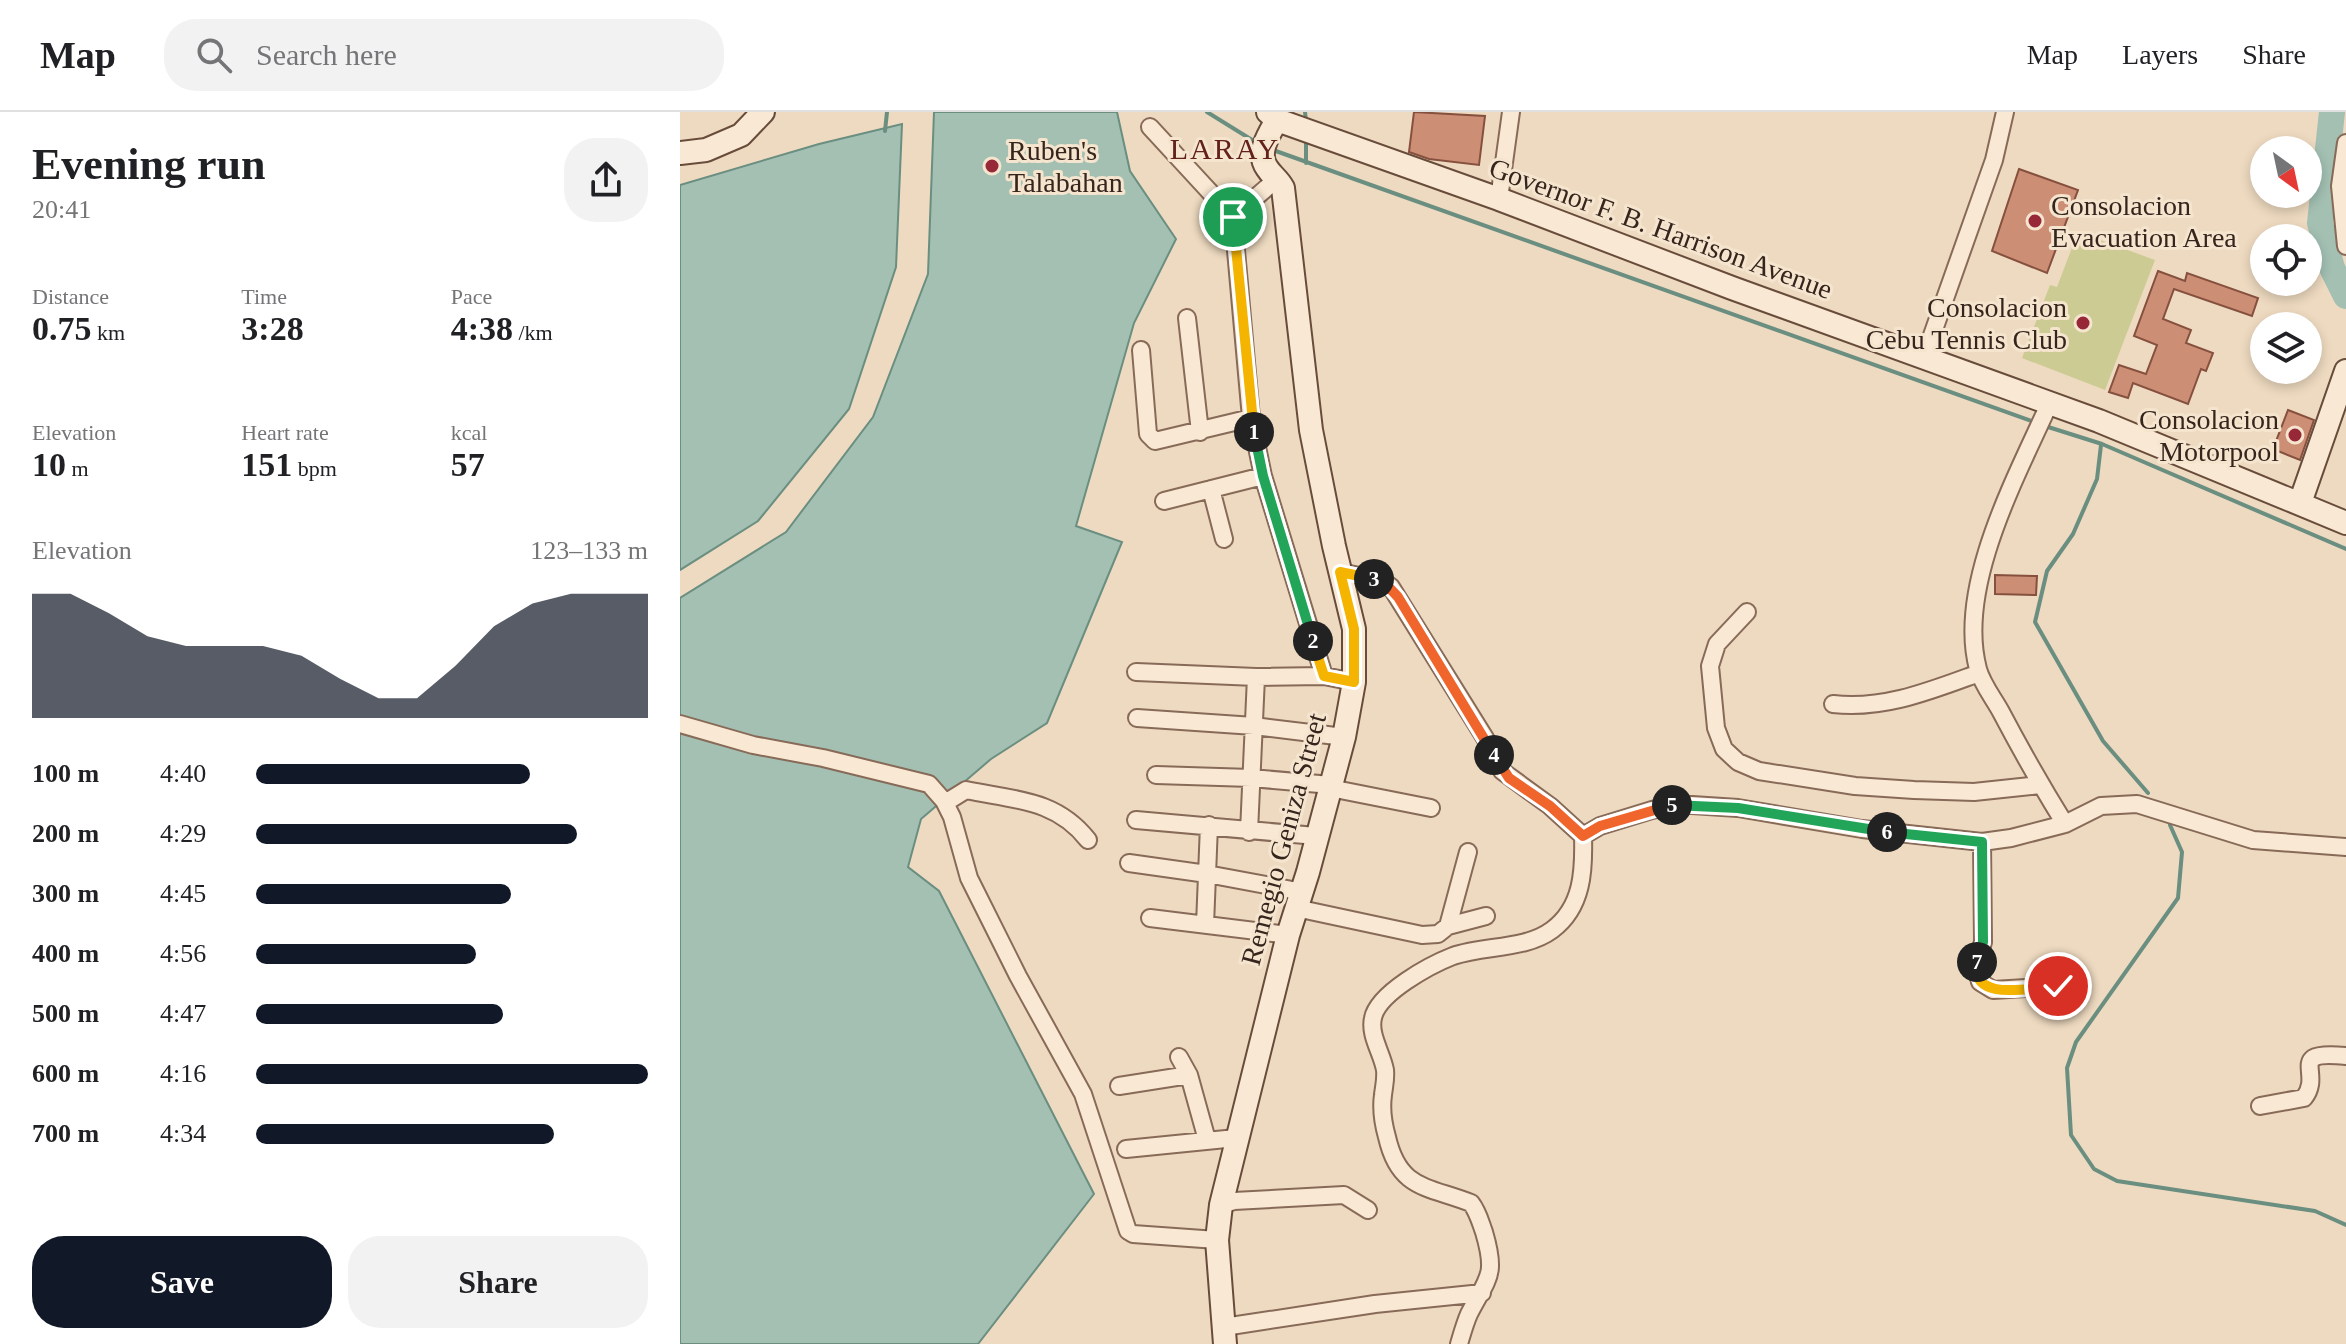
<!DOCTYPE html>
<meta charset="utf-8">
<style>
:root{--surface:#fff;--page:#f2f2f2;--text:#202124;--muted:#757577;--line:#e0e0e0;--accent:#111827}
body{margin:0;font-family:"Times New Roman",serif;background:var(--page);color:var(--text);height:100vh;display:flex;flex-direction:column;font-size:30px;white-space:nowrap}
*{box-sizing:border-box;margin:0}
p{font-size:26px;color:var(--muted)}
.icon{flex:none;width:44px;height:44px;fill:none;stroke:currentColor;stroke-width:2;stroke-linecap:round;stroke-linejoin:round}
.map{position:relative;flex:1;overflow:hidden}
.side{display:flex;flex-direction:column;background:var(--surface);width:680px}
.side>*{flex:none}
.needle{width:52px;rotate:147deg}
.tools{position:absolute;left:1570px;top:24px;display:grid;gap:16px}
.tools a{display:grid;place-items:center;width:72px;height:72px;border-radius:50%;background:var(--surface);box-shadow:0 4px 12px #0003;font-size:40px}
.pin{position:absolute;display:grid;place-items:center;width:68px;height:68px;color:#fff;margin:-34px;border:4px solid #fff;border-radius:50%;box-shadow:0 2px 8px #0007}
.km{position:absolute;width:40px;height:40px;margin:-20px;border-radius:50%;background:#222;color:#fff;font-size:22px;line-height:40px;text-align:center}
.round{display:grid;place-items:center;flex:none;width:84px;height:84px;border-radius:32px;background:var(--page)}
.head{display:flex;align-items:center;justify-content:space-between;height:136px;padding:0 32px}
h1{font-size:44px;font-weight:600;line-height:60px}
.metrics{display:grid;grid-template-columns:repeat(3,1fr);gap:12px;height:136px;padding:8px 32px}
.metrics div{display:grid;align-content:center}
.metrics b{font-size:34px;font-weight:600}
.metrics small{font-size:22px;font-weight:400}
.metrics p{font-size:22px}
.chart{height:224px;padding:16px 32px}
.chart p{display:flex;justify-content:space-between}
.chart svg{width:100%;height:144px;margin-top:8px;fill:var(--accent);opacity:.7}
.button{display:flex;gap:16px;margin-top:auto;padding:16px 32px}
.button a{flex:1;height:92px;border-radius:32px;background:var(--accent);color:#fff;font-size:32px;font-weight:600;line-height:92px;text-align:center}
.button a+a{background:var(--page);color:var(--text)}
ul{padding:0 32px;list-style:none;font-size:26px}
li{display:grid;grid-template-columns:128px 96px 1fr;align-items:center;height:60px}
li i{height:20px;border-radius:10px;background:var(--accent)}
header{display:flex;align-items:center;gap:48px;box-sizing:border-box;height:112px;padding:0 40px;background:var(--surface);border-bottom:2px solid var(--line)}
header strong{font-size:38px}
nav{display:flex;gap:44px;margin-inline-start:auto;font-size:28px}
.search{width:560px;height:72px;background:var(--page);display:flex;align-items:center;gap:20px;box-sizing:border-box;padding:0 28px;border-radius:32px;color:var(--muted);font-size:30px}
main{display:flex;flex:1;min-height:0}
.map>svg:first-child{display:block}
.green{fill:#cccb94}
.water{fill:#a3c0b3;stroke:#6a8e80;stroke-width:2}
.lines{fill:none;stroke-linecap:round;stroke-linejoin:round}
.stream{stroke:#6a8e80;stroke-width:4}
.river{stroke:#a3c0b3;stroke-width:26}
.building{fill:#cc8e75;stroke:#86503e;stroke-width:2}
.street-casing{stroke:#876a58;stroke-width:20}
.secondary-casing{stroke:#684c3b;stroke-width:26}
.street{stroke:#f9e8d3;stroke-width:16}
.secondary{stroke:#f9e8d3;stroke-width:22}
.split-1-casing{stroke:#fff;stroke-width:16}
.split-2-casing{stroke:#fff;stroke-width:16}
.split-3-casing{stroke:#fff;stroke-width:16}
.split-4-casing{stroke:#fff;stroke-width:16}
.split-5-casing{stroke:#fff;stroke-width:16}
.split-6-casing{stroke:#fff;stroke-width:16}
.split-7-casing{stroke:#fff;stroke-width:16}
.split-8-casing{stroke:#fff;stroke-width:16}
.split-1{stroke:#f5b400;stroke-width:10}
.split-2{stroke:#22a559;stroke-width:10}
.split-3{stroke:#f5b400;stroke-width:10}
.split-4{stroke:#f0652b;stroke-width:10}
.split-5{stroke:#f0652b;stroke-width:10}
.split-6{stroke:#22a559;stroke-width:10}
.split-7{stroke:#22a559;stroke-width:10}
.split-8{stroke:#f5b400;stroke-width:10}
.poi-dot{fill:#962838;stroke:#f5e5cf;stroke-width:3}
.labels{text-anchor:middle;stroke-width:6;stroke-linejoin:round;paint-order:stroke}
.poi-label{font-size:28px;fill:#36251c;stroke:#f5e5cf;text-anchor:start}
.street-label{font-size:28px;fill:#36251c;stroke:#f5e5cf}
.neighbourhood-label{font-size:30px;letter-spacing:2px;fill:#63211c;stroke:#f5e5cf}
</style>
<header>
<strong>Map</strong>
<div class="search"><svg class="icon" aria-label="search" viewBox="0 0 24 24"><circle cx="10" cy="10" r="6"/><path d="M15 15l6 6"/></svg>Search here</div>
<nav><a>Map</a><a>Layers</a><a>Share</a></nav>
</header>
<main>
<section class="side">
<div class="head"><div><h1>Evening run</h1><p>20:41</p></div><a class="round"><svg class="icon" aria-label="share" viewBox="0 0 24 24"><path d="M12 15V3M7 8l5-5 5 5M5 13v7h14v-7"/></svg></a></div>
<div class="metrics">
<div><p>Distance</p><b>0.75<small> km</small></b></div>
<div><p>Time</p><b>3:28</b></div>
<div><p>Pace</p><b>4:38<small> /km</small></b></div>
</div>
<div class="metrics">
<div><p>Elevation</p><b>10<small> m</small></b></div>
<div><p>Heart rate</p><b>151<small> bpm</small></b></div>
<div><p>kcal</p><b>57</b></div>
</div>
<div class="chart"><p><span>Elevation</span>123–133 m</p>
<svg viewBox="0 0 160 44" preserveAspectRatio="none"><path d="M0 44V6L10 6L20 12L30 19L40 22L50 22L60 22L70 25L80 32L90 38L100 38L110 28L120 16L130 9L140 6L150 6L160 6V44z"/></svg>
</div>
<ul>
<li><b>100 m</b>4:40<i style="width:70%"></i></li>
<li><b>200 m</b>4:29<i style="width:82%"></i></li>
<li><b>300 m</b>4:45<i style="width:65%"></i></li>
<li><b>400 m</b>4:56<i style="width:56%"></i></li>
<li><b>500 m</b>4:47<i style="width:63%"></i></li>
<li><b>600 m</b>4:16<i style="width:100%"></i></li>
<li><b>700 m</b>4:34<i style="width:76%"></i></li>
</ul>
<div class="button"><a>Save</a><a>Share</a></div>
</section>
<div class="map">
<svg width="1666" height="1232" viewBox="0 0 1666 1232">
<rect width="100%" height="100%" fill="#eedac0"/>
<path class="green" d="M1398 120 1475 148 1425 278 1342 246 1370 173 1377 175Z"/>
<path class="water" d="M254 0H437L450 59 496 127 454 211 396 414 442 430 367 611 311 647 241 707 228 755 259 779 414 1082 298 1232H0V486L106 420 193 305 248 162Z
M222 12 216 155 169 297 78 409 0 458V73L139 32Z"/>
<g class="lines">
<path class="stream" d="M527 0 577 31
M625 0 626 8
M205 19 207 0
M593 38 1357 311
M626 51V28
M1365 314 1422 332 1666 437
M1421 333 1417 367 1393 422 1367 459 1355 510 1423 629 1468 681
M1490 713 1502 740 1498 786 1396 930 1387 956 1391 1023 1414 1057 1437 1069 1635 1099 1666 1113"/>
<path class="river" d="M1652 0 1640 111 1652 156 1666 184"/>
</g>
<path class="building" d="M734 0 805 4 799 53 749 47 729 40Z
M1339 57 1398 78 1367 161 1312 139Z
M1478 159 1505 169 1507 161 1578 186 1572 204 1494 177 1483 207 1511 218 1506 231 1533 241 1526 259 1521 257 1508 292 1453 271 1448 286 1429 280 1439 253 1466 262 1477 233 1454 224Z
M1608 298 1634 308 1620 348 1593 337Z
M1315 463 1357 464 1356 483 1315 482Z"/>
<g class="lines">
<g class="street-casing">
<path id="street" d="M470 15 553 105 571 306 583 364 644 564
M1666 31 1660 74 1666 134
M819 87 831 0
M553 105 598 66
M507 206 520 320
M461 238 468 322 475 329 571 306
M1244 246 1314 48 1325 0
M1370 290C1337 364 1276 474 1298 557 1302 572 1314 587 1321 600 1341 638 1362 675 1385 712
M531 377 544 427
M484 389 583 364
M660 460 703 469 711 475 805 626 822 659 870 694 903 724C904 758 903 795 872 818 845 838 804 833 773 844 750 853 698 881 693 906 689 923 702 941 705 958 706 967 704 974 703 983 701 997 703 1011 707 1025 719 1078 748 1074 791 1091 798 1100 800 1109 804 1120 817 1164 808 1165 789 1202 785 1211 782 1222 779 1232
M1067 500 1037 532 1030 554 1036 616 1044 637 1058 650 1079 659 1175 674 1234 678 1294 680 1360 673
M456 560 576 565 644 564 674 570
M1153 592C1204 598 1252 578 1299 561
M457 606 574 614 664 625
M0 612 73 633 143 646 249 672 264 689 272 705 289 766 338 864 403 982 448 1119 453 1122 537 1128
M476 663 571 666 651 673
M650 676 751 696
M265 691 286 678C334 688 376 687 408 728
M456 708 636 724
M569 720 576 565
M903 724 920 714 972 698 993 693H1012L1058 696 1182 717 1302 730 1331 726 1385 712 1421 694 1457 692 1573 728 1666 735
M1302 730 1303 830 1296 853 1300 870 1313 878 1378 874
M449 751 527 762 623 780
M616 796 742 823 758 822 768 814 806 804
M470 806 608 823
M525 813 529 713
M768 814 788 740
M499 945 509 963 527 1028
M439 974 509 963
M1580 994 1624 986C1644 961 1605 938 1666 944
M446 1037 556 1026
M541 1093 554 1089 664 1083 688 1098
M544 1215 695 1192 802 1181"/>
</g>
<g class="secondary-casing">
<path id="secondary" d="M588 0 597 8 819 87 1052 176 1419 309 1666 411
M0 41 26 38 61 23 83 0
M1620 391 1666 259
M545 1232 537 1128 541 1093 608 823 628 760 664 625 674 570V517L654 434 631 318 603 76C598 67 592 64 587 56 576 41 589 22 597 8"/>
</g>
<use href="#street" class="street"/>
<use href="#secondary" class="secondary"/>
</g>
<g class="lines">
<g class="split-1-casing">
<path id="split-1" d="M553 105 574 320"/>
</g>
<g class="split-2-casing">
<path id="split-2" d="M574 320 583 364 633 529"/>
</g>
<g class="split-3-casing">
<path id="split-3" d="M633 529 644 564 674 570V517L660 460 694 467"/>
</g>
<g class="split-4-casing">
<path id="split-4" d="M694 467 703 469 718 485 814 643"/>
</g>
<g class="split-5-casing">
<path id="split-5" d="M814 643 829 666 870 694 903 724 920 714 992 693"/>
</g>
<g class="split-6-casing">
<path id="split-6" d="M992 693 1058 696 1207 720"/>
</g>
<g class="split-7-casing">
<path id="split-7" d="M1207 720 1302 730 1303 830 1297 850"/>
</g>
<g class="split-8-casing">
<path id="split-8" d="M1297 850C1290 892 1353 875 1378 874"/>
</g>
<use href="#split-1" class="split-1"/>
<use href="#split-2" class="split-2"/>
<use href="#split-3" class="split-3"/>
<use href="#split-4" class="split-4"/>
<use href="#split-5" class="split-5"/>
<use href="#split-6" class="split-6"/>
<use href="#split-7" class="split-7"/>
<use href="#split-8" class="split-8"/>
</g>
<g class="poi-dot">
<circle cx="312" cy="54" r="8"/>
<circle cx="1355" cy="109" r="8"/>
<circle cx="1403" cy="211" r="8"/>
<circle cx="1615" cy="323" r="8"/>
</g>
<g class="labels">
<g class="poi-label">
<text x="328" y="48">Ruben's<tspan x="328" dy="32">Talabahan</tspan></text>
<text x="1371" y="103">Consolacion<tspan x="1371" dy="32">Evacuation Area</tspan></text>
<text x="1387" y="205" text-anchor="end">Consolacion<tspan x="1387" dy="32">Cebu Tennis Club</tspan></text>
<text x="1599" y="317" text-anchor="end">Consolacion<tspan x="1599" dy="32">Motorpool</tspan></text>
</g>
<g class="street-label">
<text transform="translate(981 116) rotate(20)" y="10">Governor F. B. Harrison Avenue</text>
<text transform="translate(603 727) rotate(-75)" y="10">Remegio Geniza Street</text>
</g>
<g class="neighbourhood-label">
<text x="545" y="47">LARAY</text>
</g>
</g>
</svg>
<div class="tools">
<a><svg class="needle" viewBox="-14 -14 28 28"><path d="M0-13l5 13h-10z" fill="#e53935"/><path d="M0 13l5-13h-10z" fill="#757577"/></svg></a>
<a><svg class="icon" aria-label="locate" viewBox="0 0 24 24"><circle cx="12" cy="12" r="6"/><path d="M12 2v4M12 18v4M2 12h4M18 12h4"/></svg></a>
<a><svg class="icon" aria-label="layers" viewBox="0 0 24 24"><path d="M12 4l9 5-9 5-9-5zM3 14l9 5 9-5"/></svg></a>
</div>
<div class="pin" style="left:553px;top:105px;background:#1e9e55"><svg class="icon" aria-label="arrive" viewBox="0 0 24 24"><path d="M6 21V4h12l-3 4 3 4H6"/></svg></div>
<div class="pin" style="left:1378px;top:874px;background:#d93025"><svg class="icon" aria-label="check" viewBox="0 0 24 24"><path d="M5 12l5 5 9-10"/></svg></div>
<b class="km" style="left:574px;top:320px">1</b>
<b class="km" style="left:633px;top:529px">2</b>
<b class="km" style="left:694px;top:467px">3</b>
<b class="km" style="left:814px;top:643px">4</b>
<b class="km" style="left:992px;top:693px">5</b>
<b class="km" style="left:1207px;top:720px">6</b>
<b class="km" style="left:1297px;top:850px">7</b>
</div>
</main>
